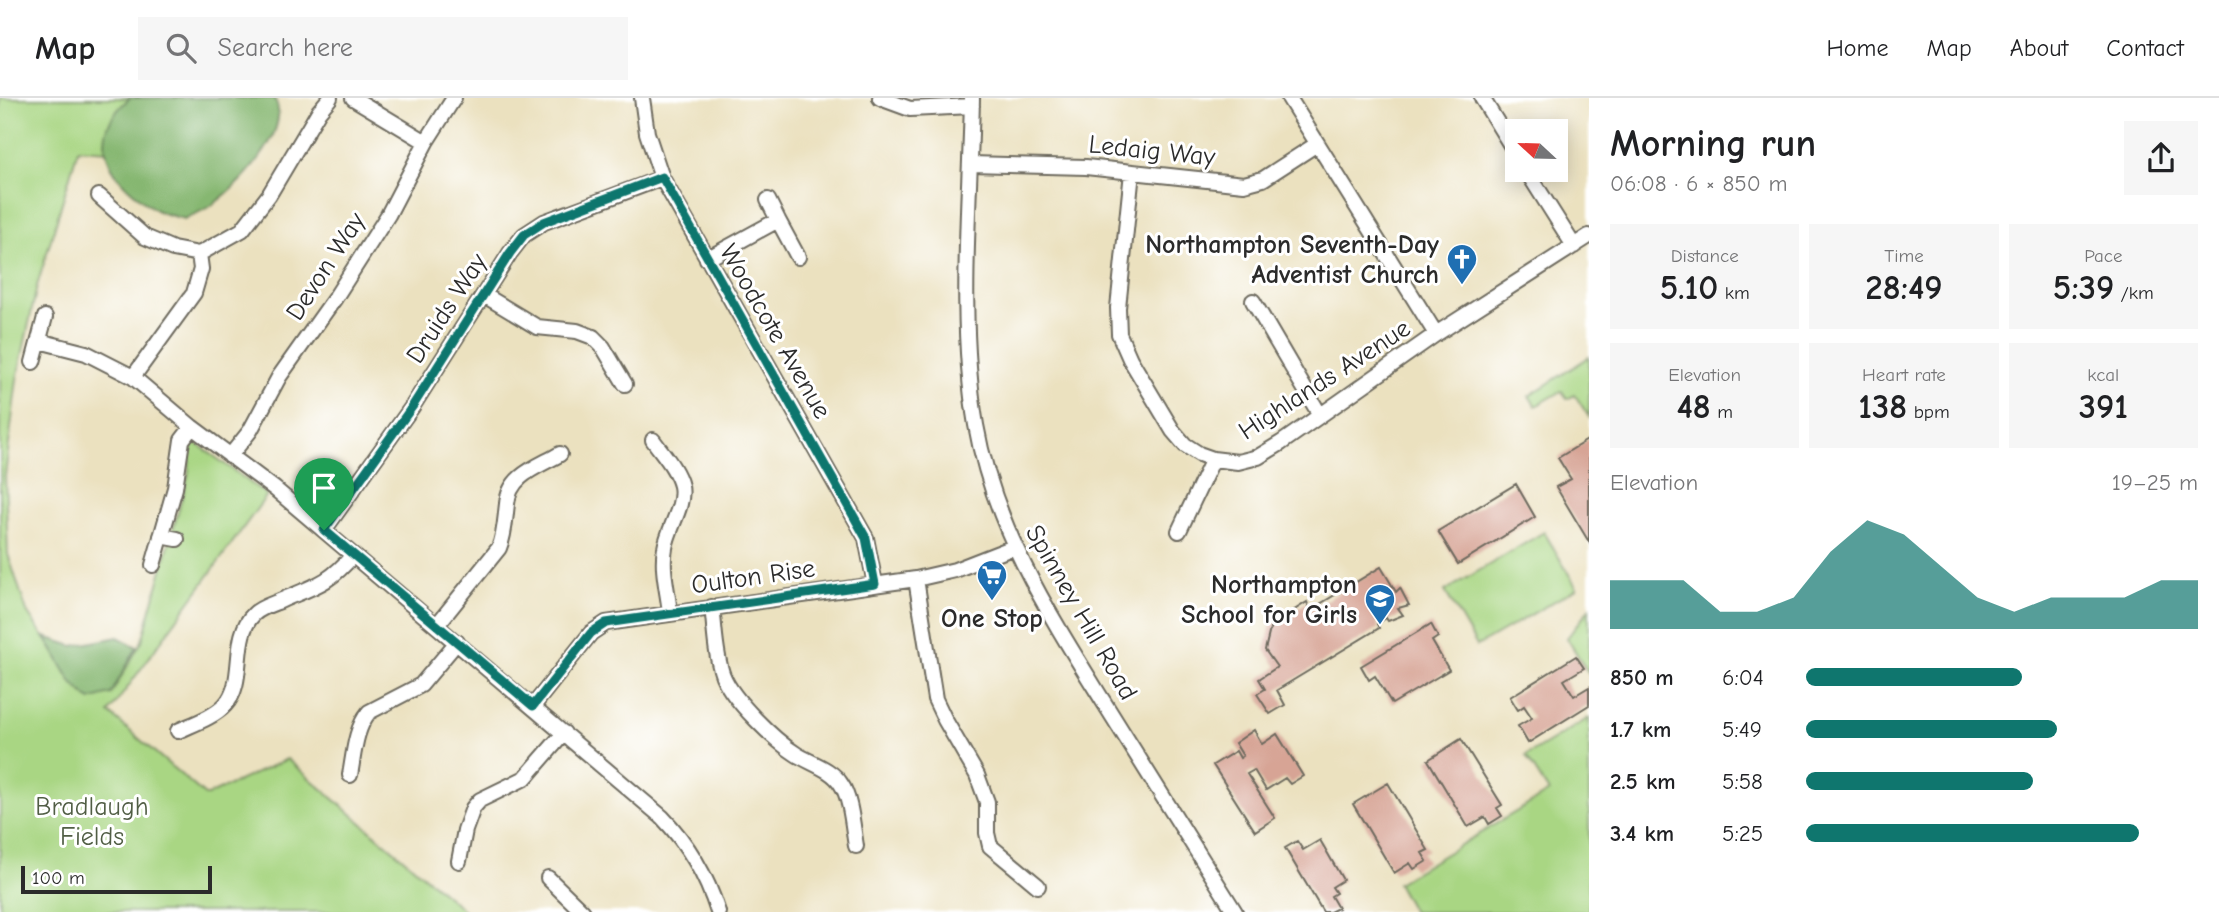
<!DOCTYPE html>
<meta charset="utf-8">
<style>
:root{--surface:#fff;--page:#f6f6f6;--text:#202124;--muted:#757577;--line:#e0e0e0;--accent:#0f766e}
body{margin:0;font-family:"Comic Neue",sans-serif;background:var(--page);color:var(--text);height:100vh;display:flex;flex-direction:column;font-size:26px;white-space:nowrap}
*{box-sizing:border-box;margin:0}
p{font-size:23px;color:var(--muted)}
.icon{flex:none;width:38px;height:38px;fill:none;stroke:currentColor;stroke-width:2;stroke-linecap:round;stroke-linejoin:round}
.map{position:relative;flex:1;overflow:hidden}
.drawer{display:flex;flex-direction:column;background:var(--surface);width:630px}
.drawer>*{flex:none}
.needle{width:46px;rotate:292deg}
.fabs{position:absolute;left:1505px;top:21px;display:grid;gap:14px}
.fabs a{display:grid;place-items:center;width:63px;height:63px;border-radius:0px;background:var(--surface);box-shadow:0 4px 18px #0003;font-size:35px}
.scale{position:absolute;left:21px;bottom:18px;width:191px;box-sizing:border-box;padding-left:7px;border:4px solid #2b2b2b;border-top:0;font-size:19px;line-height:24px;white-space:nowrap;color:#2b2b2b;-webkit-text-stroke:5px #fff;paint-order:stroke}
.pin{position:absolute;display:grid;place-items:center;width:60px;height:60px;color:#fff;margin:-72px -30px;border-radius:50% 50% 50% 0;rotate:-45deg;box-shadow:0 0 7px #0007}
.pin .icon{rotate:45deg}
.round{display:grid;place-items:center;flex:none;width:74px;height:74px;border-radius:0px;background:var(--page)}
.head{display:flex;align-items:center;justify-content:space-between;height:119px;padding:0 21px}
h1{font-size:38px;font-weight:700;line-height:52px}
.figures{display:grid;grid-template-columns:repeat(3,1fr);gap:10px;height:119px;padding:7px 21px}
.figures div{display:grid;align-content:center;border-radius:0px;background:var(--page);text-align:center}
.figures b{font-size:35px;font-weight:700}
.figures small{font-size:19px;font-weight:400}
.figures p{font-size:19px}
.chart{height:196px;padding:14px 21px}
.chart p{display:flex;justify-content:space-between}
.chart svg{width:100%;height:126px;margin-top:7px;fill:var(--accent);opacity:.7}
ul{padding:0 21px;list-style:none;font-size:23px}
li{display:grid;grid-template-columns:112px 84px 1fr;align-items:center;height:52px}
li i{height:18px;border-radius:9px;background:var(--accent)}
header{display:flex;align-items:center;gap:42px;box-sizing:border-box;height:98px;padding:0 35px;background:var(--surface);border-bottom:2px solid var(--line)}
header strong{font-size:33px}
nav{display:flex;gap:38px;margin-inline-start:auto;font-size:24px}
.search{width:490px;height:63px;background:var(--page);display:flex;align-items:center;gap:18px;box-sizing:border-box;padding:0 24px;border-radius:0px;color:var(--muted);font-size:26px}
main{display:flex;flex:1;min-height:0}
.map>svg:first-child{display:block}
.green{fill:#a9d683;stroke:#6a8057;stroke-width:2}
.forest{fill:#86b771;stroke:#58714e;stroke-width:2}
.building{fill:#d7a495}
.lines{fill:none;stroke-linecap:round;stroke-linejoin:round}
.minor-casing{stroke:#6e6b5f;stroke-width:18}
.minor{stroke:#fff;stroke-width:14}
.route-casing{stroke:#fff;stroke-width:14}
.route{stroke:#0f766e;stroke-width:9}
.labels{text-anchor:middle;stroke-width:6;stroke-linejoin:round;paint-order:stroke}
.street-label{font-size:26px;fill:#2b2b2b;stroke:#fff}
.poi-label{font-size:26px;font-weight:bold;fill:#2b2b2b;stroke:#fff;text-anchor:end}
.park-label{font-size:26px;fill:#515e45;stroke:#fff}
</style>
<header>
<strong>Map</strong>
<div class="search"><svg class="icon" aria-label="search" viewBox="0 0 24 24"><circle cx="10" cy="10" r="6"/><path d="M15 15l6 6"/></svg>Search here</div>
<nav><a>Home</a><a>Map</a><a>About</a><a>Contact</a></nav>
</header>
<main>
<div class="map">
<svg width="1589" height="814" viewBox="0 0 1589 814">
<rect width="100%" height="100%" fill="#fff"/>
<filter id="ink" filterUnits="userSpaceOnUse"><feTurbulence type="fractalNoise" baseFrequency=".0143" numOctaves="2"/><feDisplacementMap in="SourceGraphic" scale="14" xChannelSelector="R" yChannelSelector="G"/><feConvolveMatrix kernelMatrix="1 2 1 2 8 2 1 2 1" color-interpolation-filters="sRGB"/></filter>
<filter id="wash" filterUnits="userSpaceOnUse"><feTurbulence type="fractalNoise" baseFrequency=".00686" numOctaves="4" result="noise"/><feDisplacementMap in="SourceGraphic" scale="28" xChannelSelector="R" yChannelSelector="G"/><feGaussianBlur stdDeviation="1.57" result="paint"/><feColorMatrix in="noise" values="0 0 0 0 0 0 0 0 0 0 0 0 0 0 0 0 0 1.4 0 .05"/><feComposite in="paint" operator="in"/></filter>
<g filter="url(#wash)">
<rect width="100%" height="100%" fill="#ebe1bf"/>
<path class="green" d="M0 0H149L110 53 78 51 37 188 17 281 5 378 8 456 27 514 63 567 111 596 142 543 188 378 192 342 267 397 109 615 206 698 287 661 466 814H0Z
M1589 259V319L1575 297 1567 301 1562 293 1536 308 1529 298Z
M1544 434 1577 490 1477 548 1445 493Z
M1589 511V576L1567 540Z
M1589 620V814H1413L1397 785 1549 694 1526 658Z"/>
<path class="forest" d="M130 0H274C294 33 235 93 209 109 201 114 192 117 184 121 175 118 166 117 158 113 151 110 145 104 140 100 102 72 90 33 130 0Z
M45 539 73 548 118 539 137 549 111 596 90 602 72 585Z"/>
<g id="blocks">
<path class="building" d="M1589 341V444L1556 389 1571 381 1558 360Z
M1516 386 1535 419 1458 466 1438 433Z
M1381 469 1396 494 1400 490 1409 507 1398 510 1403 517 1388 523 1386 520 1377 526 1379 530 1277 592 1285 607 1270 616 1257 596 1265 591 1259 581 1277 569 1265 552 1271 527 1307 504 1310 512Z
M1431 526 1438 539 1432 543 1449 572 1392 606 1375 578 1369 582 1361 568Z
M1576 558 1584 570 1564 582 1574 598 1589 589V607L1528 645 1518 628 1532 620 1524 608 1518 612 1510 599Z
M1254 632 1262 646 1277 636 1303 678 1290 686 1285 680 1266 692 1254 672 1247 676 1275 720 1255 733 1213 667 1236 653 1240 660 1243 658 1235 645Z
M1461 641 1502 707 1497 710 1502 718 1489 726 1485 719 1468 729 1428 662Z
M1388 685 1428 752 1422 755 1427 763 1414 771 1410 765 1394 775 1353 706Z
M1320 742 1343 782 1332 789 1336 795 1331 798 1338 810 1330 814H1323L1285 750 1297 743 1303 752Z"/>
</g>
</g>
<g filter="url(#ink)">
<use href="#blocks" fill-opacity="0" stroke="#6e6b5f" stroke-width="2"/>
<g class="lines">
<g class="minor-casing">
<path id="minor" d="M353 0 426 44
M642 0 647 35 662 80 866 440 875 486
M880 0 910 11 972 8
M972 0C970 106 958 222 976 327 994 430 1049 516 1103 603 1147 674 1191 744 1235 814
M1289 0 1436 236
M1482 0 1517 57
M971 66 1086 69 1244 86 1263 81 1317 46
M1526 72 1574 148
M1132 74 1118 210 1119 236 1130 261 1173 333 1185 347 1199 356 1213 361 1238 364 1258 359 1281 345 1436 236 1589 138
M99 98 145 139 173 151 199 156 242 132 269 97 319 13 330 0
M778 122 798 159
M707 161 778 122 768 102
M484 197 537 229 577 233 593 239 603 249 625 286
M1253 203 1320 317
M39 243 86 255 133 279 192 329 275 391 662 719C688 746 707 779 718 814
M33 264 45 219
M133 279 194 195 201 171 199 156
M653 342C662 355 677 371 681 388 685 408 668 430 665 450 661 471 668 494 670 515
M230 358 250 333 279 279 335 200 388 117 426 44 454 0
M324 432 412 309 510 155 524 137 544 124 662 80
M1179 433 1213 361
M161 438 177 441
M153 467 175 390 182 342 192 329
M916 481 935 601 945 622 977 677 987 704V735L990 748 1038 788
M712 509C715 531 715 557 723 578 733 602 774 642 796 656 810 665 832 671 841 686 851 700 853 731 856 748
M437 527 499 450C505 436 505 421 507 406 509 377 538 369 560 356
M533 608 591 535 606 525 916 481 955 472 1014 449
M178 633C193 626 214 619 225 607 247 584 230 539 254 516 261 509 273 506 282 502 315 488 330 485 353 457
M350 677C354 656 355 631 369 614L421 587 457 544
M459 763 465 732 473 710 480 702 525 680 564 635
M548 780 583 814"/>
</g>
<use href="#minor" class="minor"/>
</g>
</g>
<g class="lines" filter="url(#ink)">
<g class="route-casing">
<path id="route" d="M662 79 866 440 875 486 606 525 591 535 533 608 324 432 412 309 510 155 524 137 544 124Z"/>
</g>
<use href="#route" class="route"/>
</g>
<defs>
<g id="church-pin" transform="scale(1.575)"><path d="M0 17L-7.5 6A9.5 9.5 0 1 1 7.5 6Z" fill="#1f6fb2" stroke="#fff"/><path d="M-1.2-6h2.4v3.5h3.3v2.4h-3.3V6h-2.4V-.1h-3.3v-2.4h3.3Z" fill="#fff"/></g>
<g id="supermarket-pin" transform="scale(1.575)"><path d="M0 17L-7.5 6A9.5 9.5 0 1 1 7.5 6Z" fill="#1f6fb2" stroke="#fff"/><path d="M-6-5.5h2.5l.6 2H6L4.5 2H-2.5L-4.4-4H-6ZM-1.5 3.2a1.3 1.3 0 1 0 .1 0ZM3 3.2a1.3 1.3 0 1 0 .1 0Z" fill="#fff"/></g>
<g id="school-pin" transform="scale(1.575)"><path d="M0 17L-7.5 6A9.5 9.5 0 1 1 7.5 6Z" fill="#1f6fb2" stroke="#fff"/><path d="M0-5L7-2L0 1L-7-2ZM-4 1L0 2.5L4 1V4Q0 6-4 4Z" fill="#fff"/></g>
</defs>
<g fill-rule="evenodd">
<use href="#church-pin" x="1462" y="161"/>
<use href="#supermarket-pin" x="992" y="477"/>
<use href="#school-pin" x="1380" y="501"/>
</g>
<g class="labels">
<g class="street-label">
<text transform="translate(1152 52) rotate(6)" y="9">Ledaig Way</text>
<text transform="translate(325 168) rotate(-57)" y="9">Devon Way</text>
<text transform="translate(446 210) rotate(-57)" y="9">Druids Way</text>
<text transform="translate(776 233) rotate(60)" y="9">Woodcote Avenue</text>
<text transform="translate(1324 281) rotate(-33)" y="9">Highlands Avenue</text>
<text transform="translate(753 478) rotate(-8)" y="9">Oulton Rise</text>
<text transform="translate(1082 514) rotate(60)" y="9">Spinney Hill Road</text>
</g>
<g class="poi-label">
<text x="1439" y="155">Northampton Seventh-Day<tspan x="1439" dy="30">Adventist Church</tspan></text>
<text x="1357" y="495">Northampton<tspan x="1357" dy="30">School for Girls</tspan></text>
<text x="992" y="529" text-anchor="middle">One Stop</text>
</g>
<g class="park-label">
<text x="92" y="717">Bradlaugh<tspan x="92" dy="30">Fields</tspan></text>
</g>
</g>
</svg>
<div class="fabs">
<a><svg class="needle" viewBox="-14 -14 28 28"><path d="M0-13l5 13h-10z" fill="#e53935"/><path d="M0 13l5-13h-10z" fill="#757577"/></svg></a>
</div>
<div class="scale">100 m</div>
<div class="pin" style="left:324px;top:432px;background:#1e9e55"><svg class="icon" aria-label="arrive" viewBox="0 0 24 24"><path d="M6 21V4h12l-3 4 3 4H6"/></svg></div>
</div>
<section class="drawer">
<div class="head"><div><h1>Morning run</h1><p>06:08 · 6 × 850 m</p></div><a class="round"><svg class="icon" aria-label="share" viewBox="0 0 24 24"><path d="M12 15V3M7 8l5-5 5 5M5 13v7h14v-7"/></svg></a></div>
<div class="figures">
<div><p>Distance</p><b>5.10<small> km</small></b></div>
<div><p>Time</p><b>28:49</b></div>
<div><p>Pace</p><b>5:39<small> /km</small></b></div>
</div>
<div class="figures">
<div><p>Elevation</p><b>48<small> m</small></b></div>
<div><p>Heart rate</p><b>138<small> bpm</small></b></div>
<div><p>kcal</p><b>391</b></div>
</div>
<div class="chart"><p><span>Elevation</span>19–25 m</p>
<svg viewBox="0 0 160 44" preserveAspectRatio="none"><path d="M0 44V27L10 27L20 27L30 38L40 38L50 33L60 17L70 6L80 11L90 22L100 33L110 38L120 33L130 33L140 33L150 27L160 27V44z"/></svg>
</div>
<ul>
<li><b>850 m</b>6:04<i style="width:55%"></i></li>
<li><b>1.7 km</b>5:49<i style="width:64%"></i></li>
<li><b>2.5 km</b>5:58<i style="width:58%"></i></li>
<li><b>3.4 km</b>5:25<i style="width:85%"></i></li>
</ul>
</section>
</main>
